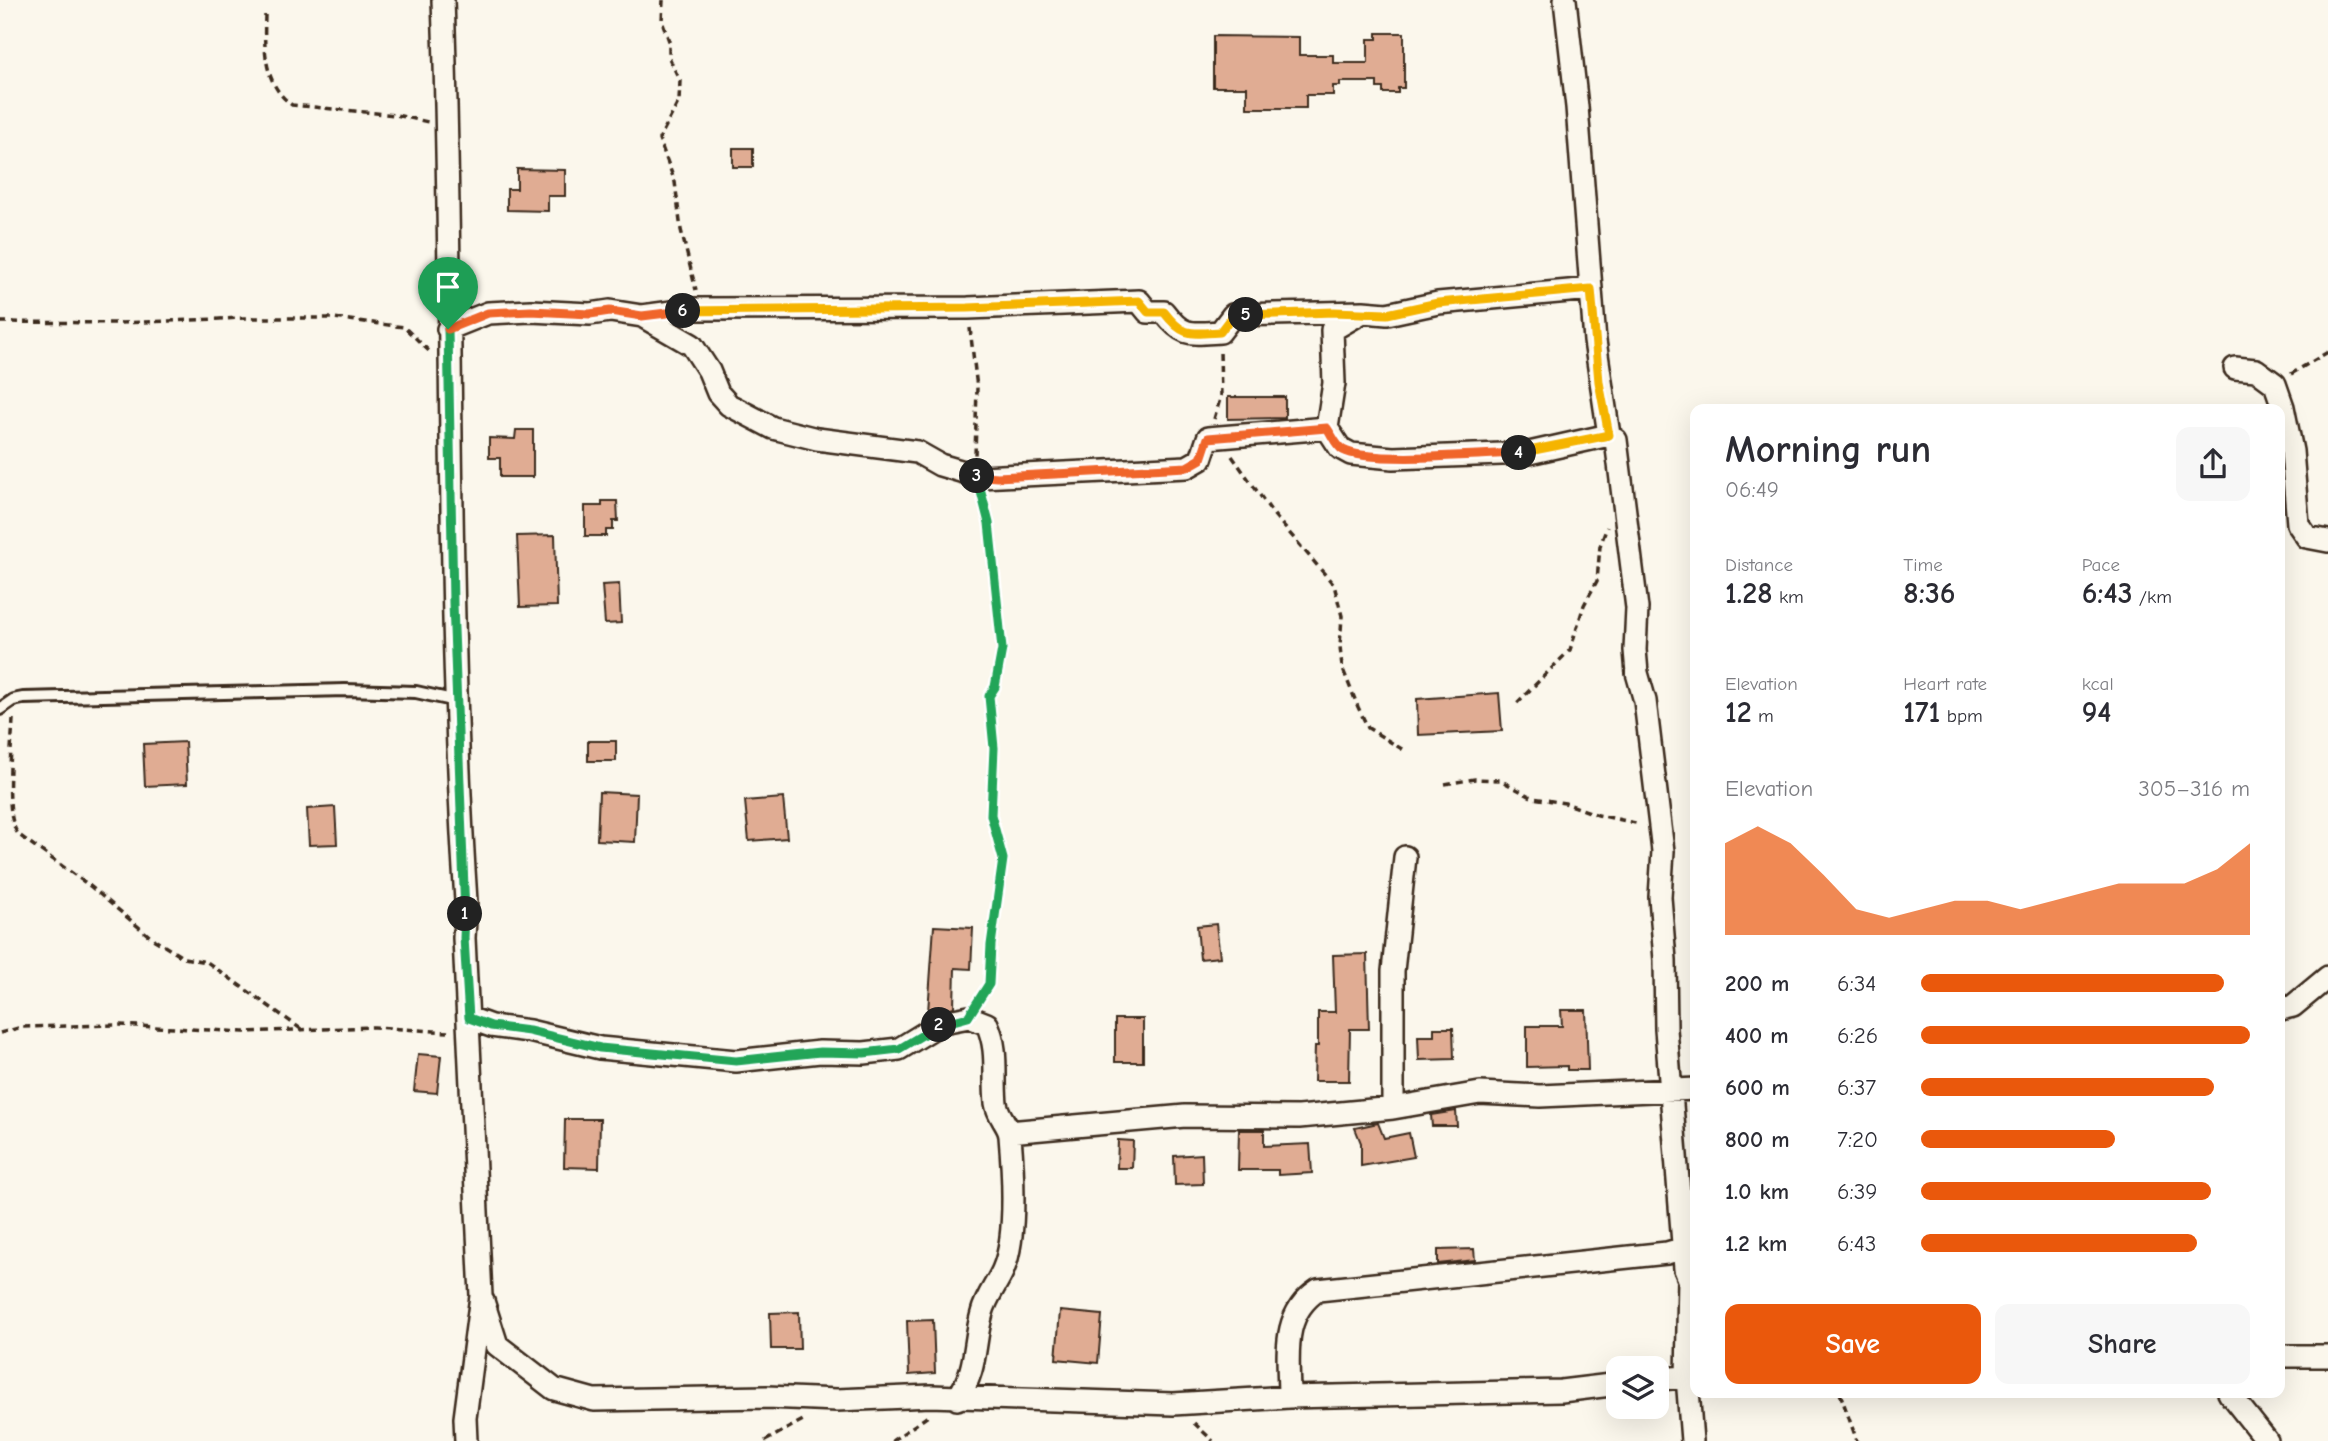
<!DOCTYPE html>
<meta charset="utf-8">
<style>
:root{--surface:#fff;--page:#f7f7f7;--text:#2b2b33;--muted:#7c7c81;--accent:#ea580c}
body{margin:0;font-family:"Comic Neue",sans-serif;background:var(--page);color:var(--text);height:100vh;display:flex;flex-direction:column;font-size:26px;white-space:nowrap}
*{box-sizing:border-box;margin:0}
p{font-size:23px;color:var(--muted)}
.icon{flex:none;width:38px;height:38px;fill:none;stroke:currentColor;stroke-width:2;stroke-linecap:round;stroke-linejoin:round}
.map{position:relative;flex:1;overflow:hidden}
.drawer{position:absolute;left:1690px;top:404px;width:595px;height:994px;display:flex;flex-direction:column;background:var(--surface);border-radius:14px;box-shadow:0 7px 28px #0002}
.drawer>*{flex:none}
.buttons{position:absolute;left:1606px;top:1356px;display:grid;gap:14px}
.buttons a{display:grid;place-items:center;width:63px;height:63px;border-radius:14px;background:var(--surface);box-shadow:0 7px 28px #0002;font-size:35px}
.pin{position:absolute;display:grid;place-items:center;width:60px;height:60px;color:#fff;margin:-72px -30px;border-radius:50% 50% 50% 0;rotate:-45deg;box-shadow:0 0 7px #0007}
.pin .icon{rotate:45deg}
.km{position:absolute;width:35px;height:35px;margin:-18px;border-radius:50%;background:#222;color:#fff;font-size:19px;line-height:35px;text-align:center}
.round{display:grid;place-items:center;flex:none;width:74px;height:74px;border-radius:14px;background:var(--page)}
.overview{display:flex;align-items:center;justify-content:space-between;height:119px;padding:0 35px}
h1{font-size:38px;font-weight:700;line-height:52px}
.metrics{display:grid;grid-template-columns:repeat(3,1fr);gap:10px;height:119px;padding:7px 35px}
.metrics div{display:grid;align-content:center}
.metrics b{font-size:30px;font-weight:700}
.metrics small{font-size:19px;font-weight:400}
.metrics p{font-size:19px}
.chart{height:196px;padding:14px 35px}
.chart p{display:flex;justify-content:space-between}
.chart svg{width:100%;height:126px;margin-top:7px;fill:var(--accent);opacity:.7}
.action{display:flex;gap:14px;margin-top:auto;padding:14px 35px}
.action a{flex:1;height:80px;border-radius:14px;background:var(--accent);color:#fff;font-size:28px;font-weight:700;line-height:80px;text-align:center}
.action a+a{background:var(--page);color:var(--text)}
ul{padding:0 35px;list-style:none;font-size:23px}
li{display:grid;grid-template-columns:112px 84px 1fr;align-items:center;height:52px}
li i{height:18px;border-radius:9px;background:var(--accent)}
.map>svg:first-child{display:block}
.building{fill:#e0ac93;stroke:#3b2a1e;stroke-width:2}
.lines{fill:none;stroke-linecap:round;stroke-linejoin:round}
.lane-casing{stroke:#3b2a1e;stroke-width:16}
.street-casing{stroke:#3b2a1e;stroke-width:26}
.path{stroke:#3b2a1e;stroke-width:3.5;stroke-dasharray:7 5;stroke-linecap:butt}
.lane{stroke:#fbf7ec;stroke-width:10}
.street{stroke:#fbf7ec;stroke-width:21}
.split-1-casing{stroke:#fff;stroke-width:14}
.split-2-casing{stroke:#fff;stroke-width:14}
.split-3-casing{stroke:#fff;stroke-width:14}
.split-4-casing{stroke:#fff;stroke-width:14}
.split-5-casing{stroke:#fff;stroke-width:14}
.split-6-casing{stroke:#fff;stroke-width:14}
.split-7-casing{stroke:#fff;stroke-width:14}
.split-1{stroke:#22a559;stroke-width:9}
.split-2{stroke:#22a559;stroke-width:9}
.split-3{stroke:#22a559;stroke-width:9}
.split-4{stroke:#f0652b;stroke-width:9}
.split-5{stroke:#f5b400;stroke-width:9}
.split-6{stroke:#f5b400;stroke-width:9}
.split-7{stroke:#f0652b;stroke-width:9}
</style>
<div class="map">
<svg width="2328" height="1441" viewBox="0 0 2328 1441">
<rect width="100%" height="100%" fill="#fbf7ec"/>
<filter id="ink" filterUnits="userSpaceOnUse"><feTurbulence type="fractalNoise" baseFrequency=".0143" numOctaves="2"/><feDisplacementMap in="SourceGraphic" scale="14" xChannelSelector="R" yChannelSelector="G"/><feConvolveMatrix kernelMatrix="1 2 1 2 8 2 1 2 1" color-interpolation-filters="sRGB"/></filter>
<g filter="url(#ink)">
<path class="building" d="M1377 33H1404V88H1398V93H1383V88H1377V82H1340V86H1333V95H1306V108H1247V87H1213V36L1299 37V55H1333V63H1368V39H1377Z
M733 148H753V167H733Z
M517 169 565 170V196H548V211L507 210V189H517Z
M1228 397H1285V418L1228 419Z
M516 430H533V477H500V458H489V438L515 439Z
M602 501H617L618 521H613V530H606V536H585V506H602Z
M555 535 557 606 520 607 517 536Z
M619 584 621 623 605 624 602 585Z
M1499 693 1502 731 1418 735 1417 699Z
M588 741H616V761H588Z
M185 742 187 784 145 786 143 744Z
M599 792 637 794 635 842 597 840Z
M783 798 787 838 749 841 745 801Z
M335 807 337 844 309 845 307 809Z
M1216 924 1220 957 1200 959 1197 926Z
M934 926 973 928 971 969 955 968 954 1007 934 1012H928Z
M1367 954 1369 1029H1350L1349 1081H1314L1315 1046H1318V1012H1335L1333 955Z
M1561 1010H1586L1588 1070H1567V1066L1527 1067V1026H1562Z
M1115 1019H1143V1062H1115Z
M1434 1028H1453L1454 1059 1419 1060 1418 1036H1434Z
M418 1054 441 1056 437 1093 414 1091Z
M1456 1111 1457 1126H1432L1431 1115Z
M565 1119H600L599 1168 564 1167Z
M1378 1123 1384 1138 1409 1133 1414 1157 1361 1166V1143L1355 1128Z
M1239 1130H1264V1146L1310 1144 1312 1173 1278 1175V1170H1238Z
M1118 1140 1133 1141 1132 1168H1117Z
M1202 1154 1203 1184 1175 1185 1174 1156Z
M1474 1249 1475 1260 1438 1264V1250Z
M1060 1311 1102 1315 1098 1363 1056 1359Z
M799 1312 800 1349H771L770 1313Z
M933 1320 935 1373 909 1375 907 1321Z"/>
<g class="lines">
<g class="lane-casing">
<path id="lane" d="M0 709 13 700 23 698 345 690 416 692 457 701"/>
</g>
<g class="street-casing">
<path id="street" d="M443 0C454 300 446 601 466 901L464 938 481 1296 465 1418 466 1441
M1565 0 1577 107 1595 341 1609 435 1616 440 1637 608 1635 650 1637 673 1645 701 1663 851 1660 897 1665 960 1666 1029 1685 1269 1689 1279 1687 1377 1692 1441
M642 316 692 345 709 371 718 393 729 405 773 428 817 439 917 452 940 465 981 477 1187 467 1201 459 1208 438 1327 428 1340 448 1351 454 1393 458 1529 453 1609 435
M448 329 488 313 531 311 590 314 610 311 642 316 695 309 968 308 1139 301 1148 312H1164C1183 337 1190 334 1220 332L1233 315 1363 312
M2235 368 2256 370 2275 384 2283 407 2292 451 2298 524 2307 537 2328 541
M1327 428 1334 383 1332 330 1363 312 1387 314 1438 303 1591 289
M2280 1009 2293 1006 2328 977
M469 1018 491 1026 529 1031 600 1048 736 1061 820 1052 864 1053 899 1049 943 1022 969 1017 987 1024C999 1050 993 1075 996 1103 998 1117 1009 1125 1010 1136 1013 1171 1017 1238 1003 1270 997 1284 986 1297 982 1313 973 1345 978 1369 957 1399
M1393 1108V971L1405 857
M1009 1132 1185 1116 1299 1117 1393 1108 1480 1093 1540 1096 1696 1089
M483 1301 497 1345 554 1389 594 1400 767 1397 837 1400 931 1396 1173 1404 1289 1397 1561 1391 1619 1384
M2280 1356H2328
M1657 1379 1687 1377
M2229 1393 2267 1441
M1289 1397C1289 1357 1280 1315 1318 1290L1667 1253 1684 1248"/>
</g>
<path class="path" d="M663 0 662 21 669 41V58L680 81 679 101 659 139 675 182 681 230 696 290
M265 15C264 48 263 84 292 105L396 115 428 122
M0 322 120 323 244 318H334L404 327 429 351
M970 328 977 388 975 456
M2291 374 2328 352
M1214 419 1221 396 1220 351
M1232 456 1274 515 1334 585 1342 616 1340 646 1342 667 1358 707 1368 728 1405 751
M1517 703 1570 650 1584 605 1597 581 1600 546 1607 527
M13 719C12 745 3 818 19 835L90 886 153 939 184 958 207 962 301 1029
M1445 784 1475 779 1500 780 1533 798 1565 803 1598 815 1640 824
M979 1001 989 984 991 945 1003 859 991 815 994 748 989 696C1008 669 1000 631 996 600 991 565 992 531 983 497
M0 1033 22 1027 120 1025 244 1032 374 1027 448 1032
M1840 1393 1857 1441
M1194 1423 1213 1441
M765 1441 803 1420
M892 1441 928 1416"/>
<use href="#lane" class="lane"/>
<use href="#street" class="street"/>
</g>
</g>
<g class="lines" filter="url(#ink)">
<g class="split-1-casing">
<path id="split-1" d="M448 329 453 603 465 914"/>
</g>
<g class="split-2-casing">
<path id="split-2" d="M465 914 464 938 469 1018 491 1026 529 1031 600 1048 736 1061 820 1052 864 1053 899 1049 939 1025"/>
</g>
<g class="split-3-casing">
<path id="split-3" d="M939 1025 968 1017 989 984 991 945 1003 859 991 815 994 748 989 696 995 687 1002 649 989 523 977 476"/>
</g>
<g class="split-4-casing">
<path id="split-4" d="M977 476 974 471V475L997 477 1187 467 1201 459 1208 438 1327 428C1332 435 1336 446 1343 450 1367 464 1485 454 1519 453"/>
</g>
<g class="split-5-casing">
<path id="split-5" d="M1246 315 1334 312 1387 314 1438 303 1591 289 1599 382 1609 435 1519 453"/>
</g>
<g class="split-6-casing">
<path id="split-6" d="M683 311 968 308 1139 301 1148 312H1164C1183 337 1190 334 1220 332L1233 315H1246"/>
</g>
<g class="split-7-casing">
<path id="split-7" d="M448 329 488 313 531 311 590 314 610 311 642 316 683 311"/>
</g>
<use href="#split-1" class="split-1"/>
<use href="#split-2" class="split-2"/>
<use href="#split-3" class="split-3"/>
<use href="#split-4" class="split-4"/>
<use href="#split-5" class="split-5"/>
<use href="#split-6" class="split-6"/>
<use href="#split-7" class="split-7"/>
</g>
</svg>
<div class="buttons">
<a><svg class="icon" aria-label="layers" viewBox="0 0 24 24"><path d="M12 4l9 5-9 5-9-5zM3 14l9 5 9-5"/></svg></a>
</div>
<div class="pin" style="left:448px;top:329px;background:#1e9e55"><svg class="icon" aria-label="arrive" viewBox="0 0 24 24"><path d="M6 21V4h12l-3 4 3 4H6"/></svg></div>
<b class="km" style="left:465px;top:914px">1</b>
<b class="km" style="left:939px;top:1025px">2</b>
<b class="km" style="left:977px;top:476px">3</b>
<b class="km" style="left:1519px;top:453px">4</b>
<b class="km" style="left:1246px;top:315px">5</b>
<b class="km" style="left:683px;top:311px">6</b>
<section class="drawer">
<div class="overview"><div><h1>Morning run</h1><p>06:49</p></div><a class="round"><svg class="icon" aria-label="share" viewBox="0 0 24 24"><path d="M12 15V3M7 8l5-5 5 5M5 13v7h14v-7"/></svg></a></div>
<div class="metrics">
<div><p>Distance</p><b>1.28<small> km</small></b></div>
<div><p>Time</p><b>8:36</b></div>
<div><p>Pace</p><b>6:43<small> /km</small></b></div>
</div>
<div class="metrics">
<div><p>Elevation</p><b>12<small> m</small></b></div>
<div><p>Heart rate</p><b>171<small> bpm</small></b></div>
<div><p>kcal</p><b>94</b></div>
</div>
<div class="chart"><p><span>Elevation</span>305–316 m</p>
<svg viewBox="0 0 160 44" preserveAspectRatio="none"><path d="M0 44V12L10 6L20 12L30 23L40 35L50 38L60 35L70 32L80 32L90 35L100 32L110 29L120 26L130 26L140 26L150 21L160 12V44z"/></svg>
</div>
<ul>
<li><b>200 m</b>6:34<i style="width:92%"></i></li>
<li><b>400 m</b>6:26<i style="width:100%"></i></li>
<li><b>600 m</b>6:37<i style="width:89%"></i></li>
<li><b>800 m</b>7:20<i style="width:59%"></i></li>
<li><b>1.0 km</b>6:39<i style="width:88%"></i></li>
<li><b>1.2 km</b>6:43<i style="width:84%"></i></li>
</ul>
<div class="action"><a>Save</a><a>Share</a></div>
</section>
</div>
